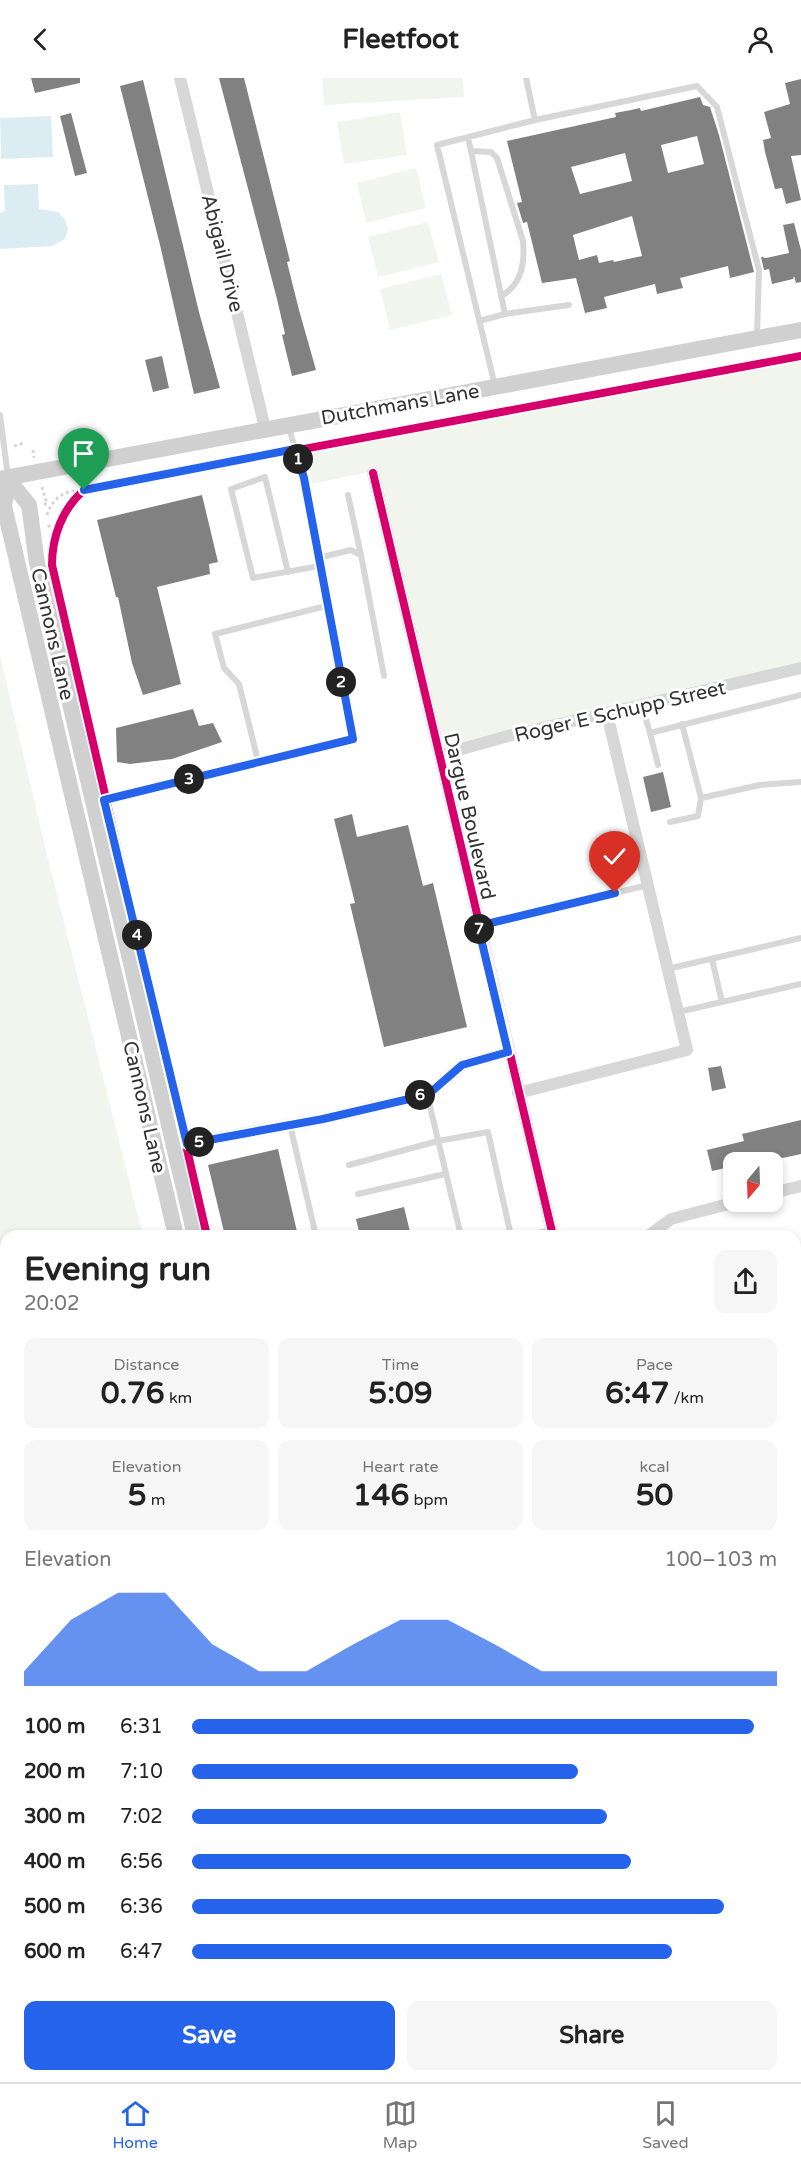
<!DOCTYPE html>
<meta charset="utf-8">
<style>
:root{--surface:#fff;--page:#f6f6f6;--text:#222;--muted:#767676;--line:#e0e0e0;--accent:#2563eb}
body{margin:0;font-family:"Varela Round",sans-serif;background:var(--page);color:var(--text);height:100vh;display:flex;flex-direction:column;font-size:22px;white-space:nowrap}
*{box-sizing:border-box;margin:0}
p{font-size:20px;color:var(--muted)}
.icon{flex:none;width:33px;height:33px;fill:none;stroke:currentColor;stroke-width:2;stroke-linecap:round;stroke-linejoin:round}
.map{position:relative;flex:1;overflow:hidden}
.side{position:absolute;left:0px;top:1152px;width:801px;height:852px;display:flex;flex-direction:column;background:var(--surface);border-radius:18px 18px 0 0;box-shadow:0 3px 9px #0003}
.side>*{flex:none}
.needle{width:39px;rotate:199deg}
.tools{position:absolute;left:723px;top:1074px;display:grid;gap:12px}
.tools a{display:grid;place-items:center;width:60px;height:60px;border-radius:12px;background:var(--surface);box-shadow:0 3px 9px #0003;font-size:30px}
.pin{position:absolute;display:grid;place-items:center;width:51px;height:51px;color:#fff;margin:-62px -26px;border-radius:50% 50% 50% 0;rotate:-45deg;box-shadow:0 0 6px #0007}
.pin .icon{rotate:45deg}
.km{position:absolute;width:30px;height:30px;margin:-15px;border-radius:50%;background:#222;color:#fff;font-size:16px;line-height:30px;text-align:center}
.round{display:grid;place-items:center;flex:none;width:63px;height:63px;border-radius:12px;background:var(--page)}
.summary{display:flex;align-items:center;justify-content:space-between;height:102px;padding:0 24px}
h1{font-size:33px;font-weight:700;line-height:45px}
.figures{display:grid;grid-template-columns:repeat(3,1fr);gap:9px;height:102px;padding:6px 24px}
.figures div{display:grid;align-content:center;border-radius:12px;background:var(--page);text-align:center}
.figures b{font-size:30px;font-weight:700}
.figures small{font-size:16px;font-weight:400}
.figures p{font-size:16px}
.chart{height:168px;padding:12px 24px}
.chart p{display:flex;justify-content:space-between}
.chart svg{width:100%;height:108px;margin-top:6px;fill:var(--accent);opacity:.7}
.primary-button{display:flex;gap:12px;margin-top:auto;padding:12px 24px}
.primary-button a{flex:1;height:69px;border-radius:12px;background:var(--accent);color:#fff;font-size:24px;font-weight:700;line-height:69px;text-align:center}
.primary-button a+a{background:var(--page);color:var(--text)}
ul{padding:0 24px;list-style:none;font-size:20px}
li{display:grid;grid-template-columns:96px 72px 1fr;align-items:center;height:45px}
li i{height:15px;border-radius:8px;background:var(--accent)}
header{display:flex;justify-content:space-between;align-items:center;height:78px;padding:0 24px;background:var(--surface);font-size:27px;font-weight:700}
.dock{display:flex;justify-content:space-around;align-items:center;height:84px;border-top:2px solid var(--line);background:var(--surface);font-size:16px;color:var(--muted)}
.dock a{display:grid;justify-items:center;gap:3px}
.dock .active{color:var(--accent)}
.map>svg:first-child{display:block}
.green{fill:#f2f5ed}
.water{fill:#dbedf2}
.lines{fill:none;stroke-linecap:round;stroke-linejoin:round}
.taxiway{stroke:#dedede;stroke-width:40}
.building{fill:#818181;fill-rule:evenodd}
.path{stroke:#d6d6d6;stroke-width:3;stroke-dasharray:3 3;stroke-linecap:butt}
.lane{stroke:#d7d7d7;stroke-width:6}
.street{stroke:#d7d7d7;stroke-width:12}
.secondary{stroke:#d0d0d0;stroke-width:16}
.cycleway-casing{stroke:#fff;stroke-width:11}
.cycleway{stroke:#d6006c;stroke-width:8}
.route-casing{stroke:#fff;stroke-width:12}
.route{stroke:#2563eb;stroke-width:8}
.labels{text-anchor:middle;stroke-width:6;stroke-linejoin:round;paint-order:stroke}
.street-label{font-size:20px;fill:#333;stroke:#fff}
</style>
<header><svg class="icon" aria-label="back" viewBox="0 0 24 24"><path d="M15 5l-7 7 7 7"/></svg>Fleetfoot<svg class="icon" aria-label="person" viewBox="0 0 24 24"><circle cx="12" cy="8" r="4"/><path d="M4 21q1-7 8-7t8 7"/></svg></header>
<div class="map">
<svg width="801" height="2004" viewBox="0 0 801 2004">
<rect width="100%" height="100%" fill="#fff"/>
<path class="green" d="M322 0H463L464 19 324 27Z
M400 34 407 77 344 86 337 44Z
M416 90 426 130 366 145 357 105Z
M428 144 439 184 378 199 368 159Z
M441 196 452 237 390 252 380 211Z
M801 282V588L459 666 436 654 374 393 312 406 307 375Z
M0 578 47 777 143 1158H6V1998H361L362 2004H0Z
M801 1749V1868L795 1869V1750Z
M801 1894V2004H653L652 1998H795V1895Z
M426 1998H466L467 2004H428Z
M474 1998H625L626 2004H476Z"/>
<path class="water" d="M51 38 53 79 1 81 0 40Z
M38 106 39 131 58 134 65 141 68 152 65 161 52 168 0 171V135L5 133 4 107Z"/>
<g class="lines">
<path class="taxiway" d="M795 1880 801 1879
M638 1998 640 2004"/>
</g>
<path class="building" d="M31 0H80V5L35 15Z
M219 0H244L290 183 287 184 299 232 316 292 292 298 282 257 285 256 277 221Z
M801 1V77L791 78 801 122 786 126 782 110 775 111 765 74 763 62 771 60 764 34 790 26 785 5Z
M143 2 199 234 220 310 194 316 160 167 120 8Z
M700 19 703 27 710 29 719 57 754 194 730 200 728 188 680 200 683 210 657 216 655 206 604 219 607 230 585 235 576 200 542 205 527 144 523 145 517 125 522 124 507 63 616 39 615 35 631 32 640 30 641 33ZM697 58 704 86 668 95 661 67ZM625 75 632 103 580 116 571 89ZM632 138 642 178 614 184 613 182 599 185 597 177 579 182 573 157Z
M71 35 87 95 75 98 60 38Z
M794 145 801 172V204L796 205 794 198 793 201 772 206 769 191 764 192 761 179 766 180 789 175 783 147Z
M162 278 169 310 153 314 145 282Z
M202 417 218 484 209 486 210 496 157 509 181 606 143 617 132 585 118 519H116L97 442Z
M193 631 199 648 213 645 222 664 172 681 130 686 117 684 116 650Z
M663 694 671 729 651 734 643 699Z
M352 736 357 759 408 747 423 808 433 805 467 949 384 969 350 826 355 825 334 741Z
M721 988 726 1010 712 1013 708 990Z
M801 1042V1076L764 1084H734V1088L712 1093 707 1072 744 1063 742 1056Z
M278 1071 298 1158H225L208 1087Z
M404 1129 411 1158H360L356 1141Z"/>
<g class="lines">
<path class="path" d="M14 368 24 365
M33 372 34 380
M42 409 47 426H44
M47 437C53 419 65 412 84 412
M48 447 56 455"/>
<path class="lane" d="M535 42 697 8 717 29 759 192 757 258
M468 59 505 236 479 243
M471 73 491 74 497 80 523 163C525 184 522 207 501 218
M505 236 569 227
M495 308 437 67 535 42 526 0
M0 337 8 399
M348 417 361 477
M318 480 351 472 361 477 384 598
M288 494 265 399 231 411 253 500 319 488
M642 628 650 655 801 617
M682 646 701 720 760 707 801 704
M650 655 658 687
M258 683 239 606 224 590 215 556 326 528
M94 725 353 661 304 400 288 347
M670 744 698 738 701 720
M479 848 648 807
M712 881 722 924
M667 891 801 860
M678 934 801 906
M427 1016 461 1158
M290 1047 316 1158
M349 1087 438 1063 488 1054 511 1158
M358 1116 445 1096
M524 1158 551 1152
M471 1998 473 2004"/>
<path class="street" d="M180 0 265 350
M373 395 553 1158
M440 677 512 657 801 590
M518 1015 687 972 607 636
M174 1068 323 1041 409 1021 431 1014 462 987 508 974
M772 1115 801 1108
M648 1158 671 1141 736 1124
M795 1520 801 1519"/>
<path class="secondary" d="M0 401 801 252
M8 401 29 427 37 485 195 1158
M8 401 4 428 176 1158
M392 1998 394 2004
M411 1998 412 2004"/>
<g class="cycleway-casing">
<path id="cycleway" d="M373 395 553 1158
M207 1158 52 487C52 459 62 431 84 412L801 278"/>
</g>
<use href="#cycleway" class="cycleway"/>
</g>
<g class="lines">
<g class="route-casing">
<path id="route" d="M84 412 295 371 304 400 353 661 104 722 187 1066 323 1041 409 1021 431 1014 462 987 508 974 478 848 615 815"/>
</g>
<use href="#route" class="route"/>
</g>
<g class="labels">
<g class="street-label">
<text transform="translate(223 175) rotate(76)" y="7">Abigail Drive</text>
<text transform="translate(400 326) rotate(-10)" y="7">Dutchmans Lane</text>
<text transform="translate(53 556) rotate(77)" y="7">Cannons Lane</text>
<text transform="translate(620 633) rotate(-13)" y="7">Roger E Schupp Street</text>
<text transform="translate(470 738) rotate(77)" y="7">Dargue Boulevard</text>
<text transform="translate(145 1029) rotate(77)" y="7">Cannons Lane</text>
</g>
</g>
</svg>
<div class="tools">
<a><svg class="needle" viewBox="-14 -14 28 28"><path d="M0-13l5 13h-10z" fill="#e53935"/><path d="M0 13l5-13h-10z" fill="#767676"/></svg></a>
</div>
<div class="pin" style="left:84px;top:412px;background:#1e9e55"><svg class="icon" aria-label="arrive" viewBox="0 0 24 24"><path d="M6 21V4h12l-3 4 3 4H6"/></svg></div>
<div class="pin" style="left:615px;top:815px;background:#d93025"><svg class="icon" aria-label="check" viewBox="0 0 24 24"><path d="M5 12l5 5 9-10"/></svg></div>
<b class="km" style="left:298px;top:381px">1</b>
<b class="km" style="left:341px;top:604px">2</b>
<b class="km" style="left:189px;top:701px">3</b>
<b class="km" style="left:137px;top:857px">4</b>
<b class="km" style="left:199px;top:1064px">5</b>
<b class="km" style="left:420px;top:1017px">6</b>
<b class="km" style="left:479px;top:851px">7</b>
<section class="side">
<div class="summary"><div><h1>Evening run</h1><p>20:02</p></div><a class="round"><svg class="icon" aria-label="share" viewBox="0 0 24 24"><path d="M12 15V3M7 8l5-5 5 5M5 13v7h14v-7"/></svg></a></div>
<div class="figures">
<div><p>Distance</p><b>0.76<small> km</small></b></div>
<div><p>Time</p><b>5:09</b></div>
<div><p>Pace</p><b>6:47<small> /km</small></b></div>
</div>
<div class="figures">
<div><p>Elevation</p><b>5<small> m</small></b></div>
<div><p>Heart rate</p><b>146<small> bpm</small></b></div>
<div><p>kcal</p><b>50</b></div>
</div>
<div class="chart"><p><span>Elevation</span>100–103 m</p>
<svg viewBox="0 0 160 44" preserveAspectRatio="none"><path d="M0 44V38L10 17L20 6L30 6L40 27L50 38L60 38L70 27L80 17L90 17L100 27L110 38L120 38L130 38L140 38L150 38L160 38V44z"/></svg>
</div>
<ul>
<li><b>100 m</b>6:31<i style="width:96%"></i></li>
<li><b>200 m</b>7:10<i style="width:66%"></i></li>
<li><b>300 m</b>7:02<i style="width:71%"></i></li>
<li><b>400 m</b>6:56<i style="width:75%"></i></li>
<li><b>500 m</b>6:36<i style="width:91%"></i></li>
<li><b>600 m</b>6:47<i style="width:82%"></i></li>
</ul>
<div class="primary-button"><a>Save</a><a>Share</a></div>
</section>
</div>
<nav class="dock">
<a class="active"><svg class="icon" aria-label="home" viewBox="0 0 24 24"><path d="M3 11l9-7 9 7M6 9v11h12V9"/></svg>Home</a>
<a><svg class="icon" aria-label="map" viewBox="0 0 24 24"><path d="M3 6l6-2 6 2 6-2v14l-6 2-6-2-6 2zM9 4v14M15 6v14"/></svg>Map</a>
<a><svg class="icon" aria-label="saved" viewBox="0 0 24 24"><path d="M7 4h10v16l-5-4-5 4z"/></svg>Saved</a>
</nav>
